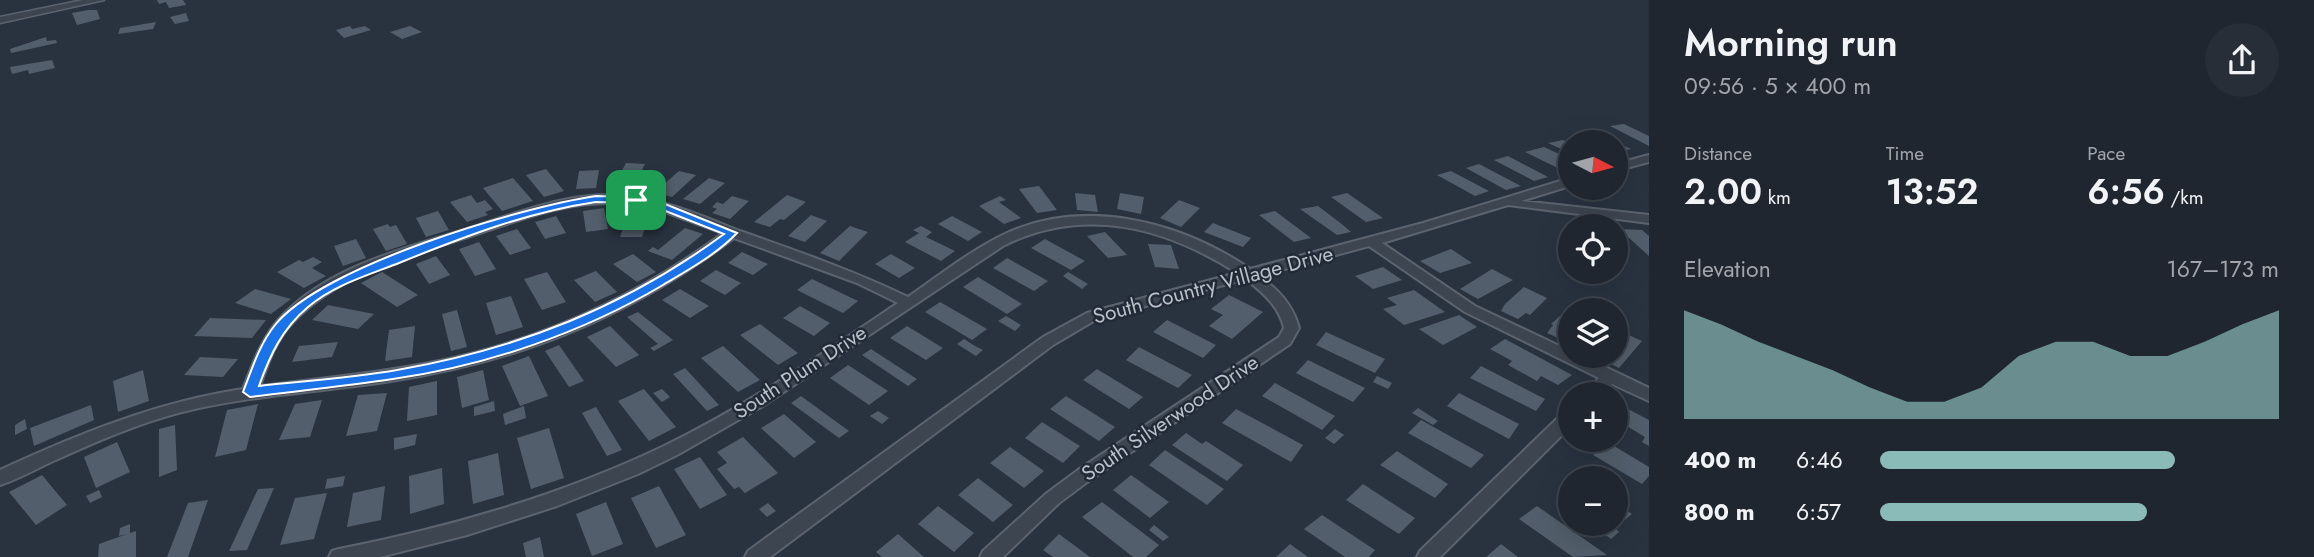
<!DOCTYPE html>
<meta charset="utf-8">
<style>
:root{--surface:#1f2630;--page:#272e38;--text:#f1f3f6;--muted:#a1a5ab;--line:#3c434c;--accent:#8bbbb9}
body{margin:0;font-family:Jost,sans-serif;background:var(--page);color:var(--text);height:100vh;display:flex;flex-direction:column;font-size:26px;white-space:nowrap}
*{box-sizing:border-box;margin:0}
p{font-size:23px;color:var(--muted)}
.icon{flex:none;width:38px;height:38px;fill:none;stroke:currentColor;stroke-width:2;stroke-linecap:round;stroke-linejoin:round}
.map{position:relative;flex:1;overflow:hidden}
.side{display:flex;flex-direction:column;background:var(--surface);width:665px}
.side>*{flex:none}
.needle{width:46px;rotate:96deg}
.controls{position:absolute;left:1558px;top:130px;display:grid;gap:14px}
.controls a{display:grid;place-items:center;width:70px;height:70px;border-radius:50%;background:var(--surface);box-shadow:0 7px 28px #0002,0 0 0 2px var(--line);font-size:35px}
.pin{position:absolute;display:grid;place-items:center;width:60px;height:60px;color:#fff;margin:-30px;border-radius:14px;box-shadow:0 4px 10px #0006}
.round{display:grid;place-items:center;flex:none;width:74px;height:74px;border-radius:37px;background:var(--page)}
.summary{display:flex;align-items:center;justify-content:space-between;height:119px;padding:0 35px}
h1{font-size:38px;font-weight:600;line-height:52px}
.figures{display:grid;grid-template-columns:repeat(3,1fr);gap:10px;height:119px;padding:7px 35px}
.figures div{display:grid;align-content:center}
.figures b{font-size:35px;font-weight:600}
.figures small{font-size:19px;font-weight:400}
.figures p{font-size:19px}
.chart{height:196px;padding:14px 35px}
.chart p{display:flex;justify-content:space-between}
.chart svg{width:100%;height:126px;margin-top:7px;fill:var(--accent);opacity:.7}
ul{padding:0 35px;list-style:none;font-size:23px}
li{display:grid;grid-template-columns:112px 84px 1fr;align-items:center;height:52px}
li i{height:18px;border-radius:9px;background:var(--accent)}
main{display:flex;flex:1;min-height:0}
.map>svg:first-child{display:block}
.building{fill:#525e6b}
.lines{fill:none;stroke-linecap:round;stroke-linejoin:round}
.minor-casing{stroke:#5a636e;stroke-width:4}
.tertiary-casing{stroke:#5a636e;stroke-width:3}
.minor{fill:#3d4550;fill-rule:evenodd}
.tertiary{fill:#3d4550;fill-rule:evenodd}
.route{fill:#1a73e8;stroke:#fff;stroke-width:2;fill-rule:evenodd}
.labels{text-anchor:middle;stroke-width:5;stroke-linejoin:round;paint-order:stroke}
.street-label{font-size:21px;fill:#b9c1ca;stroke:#212a36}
</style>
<main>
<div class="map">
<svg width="1649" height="557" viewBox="0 0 1649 557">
<rect width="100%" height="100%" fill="#293340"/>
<path class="building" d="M157 0H183L186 5 169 8 166 2 159 4Z
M88 10H97L100 19 77 25 72 13Z
M186 13 189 21 175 24 170 17Z
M156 22 153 29 118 34 120 28Z
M350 26 352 29 365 26 371 30 344 38 336 30Z
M410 26 422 32 402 39 390 32Z
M46 37 47 41 56 40 57 43 11 53 10 49Z
M52 60 55 68 29 74 28 70 12 74 10 67Z
M1624 124 1649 136V146L1610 126Z
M1600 134 1616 142 1631 149 1615 152V142H1596L1586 136Z
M1563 140 1570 143V153L1548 143Z
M1544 147 1570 159V169L1564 171 1525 152Z
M1508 156 1548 177 1534 181 1494 160Z
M626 163 645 164 632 190 612 189Z
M1479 164 1521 186 1506 190 1466 168Z
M546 169 564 191 544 197 526 175Z
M599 170 596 188 576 189 579 171Z
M679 171 696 175 672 197 655 192Z
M1451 171 1489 191 1475 196 1437 175Z
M513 178 533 201 502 211 483 188Z
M709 178 725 183 700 204 683 199Z
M1039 186 1057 210 1037 213 1019 189Z
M1075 193 1095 195 1098 212 1077 210Z
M1120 193 1144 197 1141 214 1117 209Z
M1347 193 1383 218 1366 222 1331 197Z
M471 195 477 203 485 200 493 209 485 212 488 215 467 222 450 202Z
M787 195 806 202 784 220 780 219 770 227 754 222Z
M732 196 749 201 730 219 712 213 717 209 712 207 717 202 723 204Z
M1000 196 1006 200 999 202 1021 218 1004 224 979 206Z
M1179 200 1200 208 1181 227 1160 218Z
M1318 206 1343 225 1351 232 1337 235 1300 209Z
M604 208 608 229 586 232 583 211Z
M438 211 449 230 426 237 416 218Z
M1275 211 1311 238 1294 242 1259 215Z
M629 212 650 213 642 237H620Z
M811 215 827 221 805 242 788 236Z
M556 216 566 233 545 239 535 222Z
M952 216 982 232 968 241 938 224Z
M1213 223 1251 238 1243 247 1204 232Z
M388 224 390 227 396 225 407 244 386 251 373 229Z
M850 226 868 232 839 261 820 253Z
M921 226 932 232 926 237 955 251 941 261 905 242 919 233 913 230Z
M685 228 703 234 672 260 648 251 653 247 658 250Z
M517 229 531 248 510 255 496 236Z
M1619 229 1642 230 1649 236V256Z
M1105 232 1127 255 1108 258 1087 236Z
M356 239 366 258 343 266 334 246Z
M1045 239 1085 261 1071 270 1031 248Z
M479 242 496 269 475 276 459 249Z
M1148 244 1171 245 1179 269 1155 267Z
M1451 249 1472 263 1440 273 1420 261Z
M742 252 768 264 753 275 728 263Z
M633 254 656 272 637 282 613 264Z
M891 254 915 268 899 278 875 264Z
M436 256 450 275 429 284 416 264Z
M313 257 322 262 312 268 326 276 304 288 277 272 299 260 303 262Z
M1007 258 1048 281 1034 291 993 268Z
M1383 267 1402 280 1373 289 1355 276Z
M1492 269 1513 280 1478 299 1460 289Z
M716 270 741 283 725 295 700 281Z
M596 271 617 292 595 302 574 280Z
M382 272 418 295 397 307 361 283Z
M547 272 566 302 542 310 524 279Z
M1068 272 1088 284 1082 289 1063 276Z
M978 277 1022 304 1007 314 963 287Z
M812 279 858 301 843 313 797 290Z
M1524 287 1547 298 1530 315 1526 313 1518 319 1501 311 1505 304Z
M255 289 291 299 271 314 235 303Z
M680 289 709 306 690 318 662 300Z
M1414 290 1445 312 1404 325 1383 309 1397 305 1387 298Z
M1229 295 1263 312 1232 339 1209 326 1223 315 1211 309Z
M511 296 523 327 496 335 486 303Z
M940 302 987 329 972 340 925 312Z
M328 305 374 314 358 329 312 320Z
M800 306 830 323 814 336 783 318Z
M1571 306 1578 310H1570V340L1567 342 1547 333 1553 325 1551 324Z
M457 310 467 347 451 351 442 314Z
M638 312 673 340 654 351 650 348 658 344 627 317Z
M1459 315 1477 327 1443 345 1419 329Z
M1006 316 1021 325 1015 331 998 321Z
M210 318 266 320 252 338 194 336Z
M1167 320 1216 345 1203 358 1153 332Z
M760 324 798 353 778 365 740 335Z
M415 326 412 357 385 361 389 330Z
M610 326 639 355 616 367 587 337Z
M907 326 943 348 926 360 890 338Z
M1615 329 1642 341 1619 368 1594 355H1615Z
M1326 332 1385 359 1375 373 1316 345Z
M964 339 975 346 983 350 976 356 957 344Z
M1505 339 1572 375 1558 385 1541 376 1537 381 1508 365 1512 361 1490 349Z
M338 342 332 357 292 362 299 346Z
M559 345 584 381 569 387 545 351Z
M723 346 760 380 738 392 701 358Z
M1139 347 1192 375 1178 388 1126 360Z
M871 349 917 379 908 386 862 355Z
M529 356 548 396 520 406 502 366Z
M200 357 238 359 223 377 184 375Z
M1308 360 1365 388 1353 402 1296 373Z
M848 365 888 391 869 405 830 378Z
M1481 366 1545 399 1536 411 1470 378Z
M685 368 719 405 707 411 673 374Z
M1097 369 1143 397 1129 409 1083 380Z
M143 370 149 401 118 412 113 381Z
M483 370 489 400 462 408 457 377Z
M1377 376 1392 383 1388 389 1373 382Z
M437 381V415L407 421 409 387Z
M1275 383 1335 416 1322 430 1262 396Z
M644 389 676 427 649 441 618 401Z
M662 389 670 397 662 402 653 393Z
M387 393 377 431 346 436 358 395Z
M1459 393 1519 424 1509 439 1447 406Z
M801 396 849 431 839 438 791 403Z
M1066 396 1115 427 1099 441 1050 409Z
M322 400 310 437 279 440 295 404Z
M494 401 495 411 474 416V407Z
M258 404 246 450 215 457 227 410Z
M91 405 94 420 34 446 30 428Z
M524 406 526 418 505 425 503 414Z
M596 407 622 450 607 456 582 413Z
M1418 408 1438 421 1433 425 1412 413Z
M1236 409 1303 445 1291 462 1222 423Z
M1628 409 1649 420V446L1642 442 1645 437 1615 419V415Z
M878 411 889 418 882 424 870 416Z
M784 414 816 442 794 458 761 428Z
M25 419 27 429 15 435V425Z
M1421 420 1484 455 1471 468 1408 433Z
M1042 422 1080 446 1063 463 1025 438Z
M175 425 177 470 159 477V429Z
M549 428 564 478 531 489 517 438Z
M1335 429 1344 435 1334 444 1325 438Z
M1186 433 1202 444 1206 441 1243 465 1227 481 1172 445Z
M417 434 415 445 394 450V438Z
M743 437 778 473 745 493 739 487 734 489 717 469 727 463 717 452Z
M117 442 130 472 96 488 84 457Z
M1609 443 1649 467V476L1642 484 1593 455Z
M1010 447 1044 471 1024 488 990 463Z
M1165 450 1224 489 1207 505 1149 465Z
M1397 451 1448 484 1435 498 1380 465Z
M498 453 504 495 473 504 468 461Z
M700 457 727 495 700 509 674 469Z
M442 468 444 504 410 514 409 476Z
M42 475 67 505 36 525 9 492Z
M1131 475 1169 502 1150 518 1113 490Z
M345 476 343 486 325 489 327 479Z
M978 478 1013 505 993 522 958 495Z
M1363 484 1415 518 1399 534 1346 500Z
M385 486 381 520 347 527 353 493Z
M659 486 686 535 656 548 631 498Z
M274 488 247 550 229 551 258 489Z
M99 490 102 497 90 503 86 496Z
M327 493 314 539 280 545 295 498Z
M208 500 188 557H167L188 503Z
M606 502 623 544 592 556 576 514Z
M1102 502 1159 545 1146 557H1133L1082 517Z
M768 503 776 511 767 517 759 509Z
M1615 503 1632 514 1615 528 1619 532 1611 539 1592 525 1615 523Z
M938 506 974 533 954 552 918 524Z
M1537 506 1607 555 1573 557 1519 519Z
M1322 515 1375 550 1369 557H1345L1304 529Z
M130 524V533L136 531V557H98L99 544 127 534 119 536 120 528Z
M1154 525 1169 537 1163 541 1149 530Z
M898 534 924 557H882L876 552Z
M1059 534 1090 557H1053L1043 550Z
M540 537 544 557H526L523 543Z
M1290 544 1308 557H1276Z
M1501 544 1518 557H1486Z"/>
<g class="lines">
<g class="minor-casing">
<path id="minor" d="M1649 155V162L1615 171V164Z
M1570 178V186L1521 201 1649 215V223L1508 205 1382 243 1475 306 1570 351V355H1580L1649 388V401L1612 384 1602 394H1584L1599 378 1465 312 1369 246 1259 276C1278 289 1293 305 1299 328L1290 344 1090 480 1059 503 1003 557H980L983 551 1047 493 1078 470 1279 337 1284 328C1279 306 1263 293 1246 279L1097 319 1053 345 770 557H745L748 551 1043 337 1087 313 1237 273C1165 227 1083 205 1003 246L761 407 677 455 638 474 557 506 467 535 380 557H329L332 551 339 549C451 527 559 496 662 447 745 407 822 354 898 303L857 283 734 238C629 317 521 361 391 381 322 392 250 395 182 412 139 423 98 441 58 459 39 467 20 479 0 485V470C78 434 157 402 243 389 253 363 263 335 283 315 330 267 402 249 464 230 518 213 570 190 629 196 668 201 704 217 740 231 797 251 854 271 908 297 940 275 972 249 1007 233 1086 197 1182 222 1250 269L1423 223ZM609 203 657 209 723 233C634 299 538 342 429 363 373 374 316 379 260 386 268 363 276 339 294 321 342 271 417 254 480 233 523 219 563 203 609 203Z
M1570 410V427L1440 557H1417L1420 551 1564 412Z"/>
</g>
<g class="tertiary-casing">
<path id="tertiary" d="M83 0H104L0 23V17Z"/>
</g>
<use href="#minor" class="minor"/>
<use href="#tertiary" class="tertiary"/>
</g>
<path class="route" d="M596 196 636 197 665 204 737 233C717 254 688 270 663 285 582 333 486 366 393 379 346 386 298 391 250 397L243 392C252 369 259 345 275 325 322 266 521 207 596 196ZM596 202 636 203 658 208 724 234C625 307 518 349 397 370 351 378 304 381 259 386 270 355 282 329 308 307 334 285 368 275 399 263 463 237 528 212 596 202Z"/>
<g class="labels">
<g class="street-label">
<text transform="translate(1213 285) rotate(-15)" y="7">South Country Village Drive</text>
<text transform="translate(800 372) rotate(-33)" y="7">South Plum Drive</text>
<text transform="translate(1170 418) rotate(-34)" y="7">South Silverwood Drive</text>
</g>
</g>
</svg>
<div class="controls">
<a><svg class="needle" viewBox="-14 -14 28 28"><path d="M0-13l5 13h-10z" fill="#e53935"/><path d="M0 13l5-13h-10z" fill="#a1a5ab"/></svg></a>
<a><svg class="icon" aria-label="locate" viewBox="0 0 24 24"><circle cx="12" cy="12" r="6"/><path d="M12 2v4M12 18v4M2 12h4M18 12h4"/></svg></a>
<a><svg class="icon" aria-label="layers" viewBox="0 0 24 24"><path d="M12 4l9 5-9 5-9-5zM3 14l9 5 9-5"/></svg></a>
<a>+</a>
<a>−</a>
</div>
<div class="pin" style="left:636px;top:200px;background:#1e9e55"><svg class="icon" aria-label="arrive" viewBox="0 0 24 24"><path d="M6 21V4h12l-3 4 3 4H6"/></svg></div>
</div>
<section class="side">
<div class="summary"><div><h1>Morning run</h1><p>09:56 · 5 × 400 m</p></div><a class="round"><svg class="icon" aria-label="share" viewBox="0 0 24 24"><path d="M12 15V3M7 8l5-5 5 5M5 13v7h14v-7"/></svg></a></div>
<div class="figures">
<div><p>Distance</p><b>2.00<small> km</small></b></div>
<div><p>Time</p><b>13:52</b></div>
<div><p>Pace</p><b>6:56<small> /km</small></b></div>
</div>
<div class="chart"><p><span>Elevation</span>167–173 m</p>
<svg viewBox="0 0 160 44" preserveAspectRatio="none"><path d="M0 44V6L10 11L20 17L30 22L40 27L50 33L60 38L70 38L80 33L90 22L100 17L110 17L120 22L130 22L140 17L150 11L160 6V44z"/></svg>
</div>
<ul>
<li><b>400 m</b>6:46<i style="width:74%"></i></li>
<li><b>800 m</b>6:57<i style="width:67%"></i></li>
</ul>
</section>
</main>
